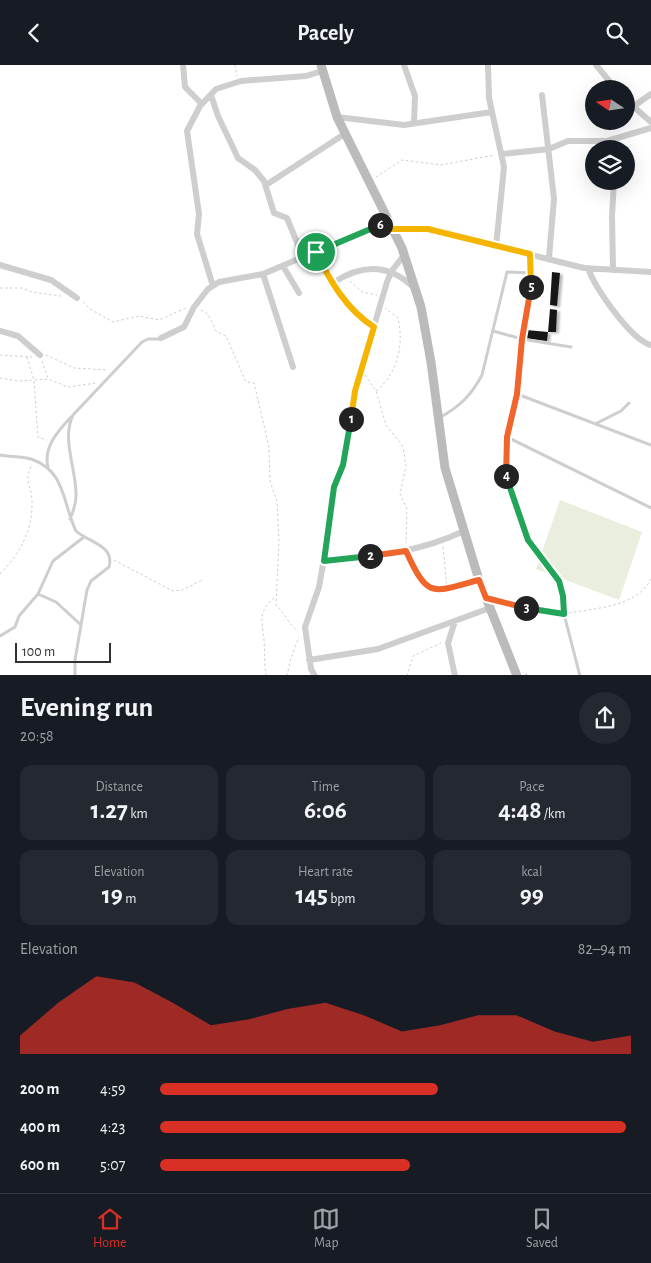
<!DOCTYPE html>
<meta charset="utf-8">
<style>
:root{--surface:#171b24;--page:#242831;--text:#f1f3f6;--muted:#9ea1a6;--line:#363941;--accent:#d93025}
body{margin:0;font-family:"Alegreya Sans",sans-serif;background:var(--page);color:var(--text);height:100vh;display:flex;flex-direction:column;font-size:19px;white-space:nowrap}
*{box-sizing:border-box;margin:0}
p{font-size:16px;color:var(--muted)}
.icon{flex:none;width:28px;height:28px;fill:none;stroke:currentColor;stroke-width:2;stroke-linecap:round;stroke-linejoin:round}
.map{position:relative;height:610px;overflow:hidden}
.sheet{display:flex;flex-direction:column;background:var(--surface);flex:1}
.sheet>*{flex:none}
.needle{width:32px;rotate:283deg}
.tools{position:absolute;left:585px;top:15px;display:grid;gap:10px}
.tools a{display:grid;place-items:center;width:50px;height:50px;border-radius:50%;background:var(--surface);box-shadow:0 5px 20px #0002;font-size:25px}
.scale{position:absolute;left:15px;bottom:12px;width:96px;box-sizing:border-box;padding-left:5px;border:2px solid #313131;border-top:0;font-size:14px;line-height:18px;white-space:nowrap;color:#313131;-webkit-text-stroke:4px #fff;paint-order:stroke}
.pin{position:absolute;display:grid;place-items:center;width:42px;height:42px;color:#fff;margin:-21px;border:2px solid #fff;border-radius:50%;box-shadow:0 1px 5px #0007}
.km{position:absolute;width:25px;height:25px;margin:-12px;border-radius:50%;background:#222;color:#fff;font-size:14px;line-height:25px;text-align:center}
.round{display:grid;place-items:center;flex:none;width:52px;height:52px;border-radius:26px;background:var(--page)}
.overview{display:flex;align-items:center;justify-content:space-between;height:85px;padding:0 20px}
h1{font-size:28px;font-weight:700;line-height:38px}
.figures{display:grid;grid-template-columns:repeat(3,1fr);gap:8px;height:85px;padding:5px 20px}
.figures div{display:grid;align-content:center;border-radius:12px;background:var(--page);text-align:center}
.figures b{font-size:25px;font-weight:700}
.figures small{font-size:14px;font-weight:400}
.figures p{font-size:14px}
.chart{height:140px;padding:10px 20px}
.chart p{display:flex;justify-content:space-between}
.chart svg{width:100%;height:90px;margin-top:5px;fill:var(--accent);opacity:.7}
ul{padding:0 20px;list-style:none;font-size:16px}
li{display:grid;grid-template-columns:80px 60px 1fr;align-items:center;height:38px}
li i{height:12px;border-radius:6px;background:var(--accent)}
header{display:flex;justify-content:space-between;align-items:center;height:65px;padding:0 20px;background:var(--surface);font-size:22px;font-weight:700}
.menu{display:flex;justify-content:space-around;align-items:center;height:70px;border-top:1px solid var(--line);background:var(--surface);font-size:14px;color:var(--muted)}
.menu a{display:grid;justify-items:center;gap:2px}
.menu .on{color:var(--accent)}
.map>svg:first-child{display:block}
.green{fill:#eaeedf}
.building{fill:#181818;filter:url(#shadow)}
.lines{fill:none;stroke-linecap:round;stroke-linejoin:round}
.path{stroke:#cecece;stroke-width:1;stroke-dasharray:2.5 2.5;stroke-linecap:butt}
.lane{stroke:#cecece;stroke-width:3}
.street{stroke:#cecece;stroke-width:6}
.secondary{stroke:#bbb;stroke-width:9}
.split-1-casing{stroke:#fff;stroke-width:10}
.split-2-casing{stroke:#fff;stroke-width:10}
.split-3-casing{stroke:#fff;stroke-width:10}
.split-4-casing{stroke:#fff;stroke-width:10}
.split-5-casing{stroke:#fff;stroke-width:10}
.split-6-casing{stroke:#fff;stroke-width:10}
.split-7-casing{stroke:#fff;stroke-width:10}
.split-1{stroke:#f5b400;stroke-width:6}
.split-2{stroke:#22a559;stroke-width:6}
.split-3{stroke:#f0652b;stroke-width:6}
.split-4{stroke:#22a559;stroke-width:6}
.split-5{stroke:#f0652b;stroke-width:6}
.split-6{stroke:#f5b400;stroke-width:6}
.split-7{stroke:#22a559;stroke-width:6}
</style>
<header><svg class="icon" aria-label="back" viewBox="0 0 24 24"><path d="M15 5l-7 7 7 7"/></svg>Pacely<svg class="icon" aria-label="search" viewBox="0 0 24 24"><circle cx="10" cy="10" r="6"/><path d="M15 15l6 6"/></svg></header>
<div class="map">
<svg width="651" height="611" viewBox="0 0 651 611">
<defs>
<filter id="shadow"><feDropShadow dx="3" dy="1.5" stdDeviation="1" flood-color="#0004"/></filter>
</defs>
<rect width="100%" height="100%" fill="#fff"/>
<path class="green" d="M560 435 642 467 619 535 536 504Z"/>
<path class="building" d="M552 207 560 208 557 241 550 240Z
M550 244 557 245 556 267H548Z
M526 265 548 267 547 276 525 273Z"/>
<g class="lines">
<path class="path" d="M235 0 237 11
M376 112 402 95 441 100 495 90
M350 216 362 227 377 230
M0 223H22L32 227 61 231
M83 237 90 244 113 257 139 251 159 255 186 243
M201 245 208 249 216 266 226 271 246 317 254 318 269 382 270 416 277 436 279 478 276 540C285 548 288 559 298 566
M0 290 32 292
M46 290 74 303 108 305
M27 292 34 315 38 372 47 375
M42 296 48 313
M365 310 376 326 386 360 402 380 404 387 406 401 400 429 407 444 406 478
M0 313 18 316 48 314 68 322 96 318
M376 326C398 308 404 280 398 253L385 243
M443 482 447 523
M408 491C426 530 431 528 471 517
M114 495 173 526 183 525 204 514
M0 509C21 487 33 465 32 435 31 418 24 420 31 401
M496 535 533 545 558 549
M569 548C596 543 637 542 651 514
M525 609 531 611
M266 611C264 598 265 587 264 575 262 555 257 548 275 532
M287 611 290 596 299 572
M407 611 413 591 441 578"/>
<path class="lane" d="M530 191V231L522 274 517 329 507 372 505 405 528 475 559 517 563 531 564 549 580 611
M493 266 522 274 571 282
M517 329 651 380
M439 353C459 342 471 331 482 310L507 207 531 208
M597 358 621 346 629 338
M507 372 651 443
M0 390C10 392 21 391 31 394 66 406 62 437 76 466 88 477 115 480 109 502L91 516 87 525 75 595V611
M48 402C43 382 58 366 71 352
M70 454C73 447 76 439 76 431 77 406 61 374 73 350L142 277 148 274H161
M38 529 56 537 81 560
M0 571 15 562 19 551 38 529 53 496 84 472"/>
<path class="street" d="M183 0 185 22 202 39
M404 0 415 31 414 58
M488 0 489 33 504 102 496 182
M596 0 616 24
M211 30 218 51 238 93 255 105 264 116 274 148 287 153 303 192
M542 30 554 134 549 193
M626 35 651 57
M634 41 651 29
M337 52 404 60 492 47
M607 76 608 84
M502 89 549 84 568 76H607L651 63
M266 120 346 68
M392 164H428L584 203 651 207
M316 187C330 216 346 244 374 262
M0 200 51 215 77 233
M283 201 299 228
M588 203C595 223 631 275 651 280
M613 205 612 151 614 116
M263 209 293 302
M333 218C361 199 389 198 414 223
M213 221 197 169 199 149 187 66 200 41 216 24 241 16 306 11 322 6
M0 266 18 271 40 290
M161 273 184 262 194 242 208 224 219 217 263 209 388 156
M324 496C374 491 418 488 464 466
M455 556 448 578 455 611
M309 595 378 584 490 543
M315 611 311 604 305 562 319 522 330 460 334 422 343 400 355 326 387 217 391 207 404 190"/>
<path class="secondary" d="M321 0 337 52 402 183 421 242 431 297 445 403 479 515 517 611"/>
</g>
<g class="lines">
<g class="split-1-casing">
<path id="split-1" d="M316 187C330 216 346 244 374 262L355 326 351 354"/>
</g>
<g class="split-2-casing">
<path id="split-2" d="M351 354 343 400 334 422 324 496 370 491"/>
</g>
<g class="split-3-casing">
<path id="split-3" d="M370 491 406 486C428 534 431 528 479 515L486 533 526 543"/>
</g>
<g class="split-4-casing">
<path id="split-4" d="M506 411 528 475 559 516 563 531 564 549 526 543"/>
</g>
<g class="split-5-casing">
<path id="split-5" d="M506 411 507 372 517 329 522 274 531 222"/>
</g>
<g class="split-6-casing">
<path id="split-6" d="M380 160 388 156 392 164H428L530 189 531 222"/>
</g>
<g class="split-7-casing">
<path id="split-7" d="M316 187 380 160"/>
</g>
<use href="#split-1" class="split-1"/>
<use href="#split-2" class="split-2"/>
<use href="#split-3" class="split-3"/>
<use href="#split-4" class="split-4"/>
<use href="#split-5" class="split-5"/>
<use href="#split-6" class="split-6"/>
<use href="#split-7" class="split-7"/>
</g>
</svg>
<div class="tools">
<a><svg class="needle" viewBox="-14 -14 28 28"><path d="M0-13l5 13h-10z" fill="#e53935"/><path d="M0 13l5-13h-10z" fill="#9ea1a6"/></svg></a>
<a><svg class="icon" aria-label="layers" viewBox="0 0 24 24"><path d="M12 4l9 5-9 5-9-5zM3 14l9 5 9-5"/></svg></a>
</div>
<div class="scale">100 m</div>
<div class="pin" style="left:316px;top:187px;background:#1e9e55"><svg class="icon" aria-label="arrive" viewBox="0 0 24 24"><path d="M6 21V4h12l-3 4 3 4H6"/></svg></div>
<b class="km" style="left:351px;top:354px">1</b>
<b class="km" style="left:370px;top:491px">2</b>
<b class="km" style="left:526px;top:543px">3</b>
<b class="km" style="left:506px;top:411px">4</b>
<b class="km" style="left:531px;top:222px">5</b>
<b class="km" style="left:380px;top:160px">6</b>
</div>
<section class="sheet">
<div class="overview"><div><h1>Evening run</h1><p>20:58</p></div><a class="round"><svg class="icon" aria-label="share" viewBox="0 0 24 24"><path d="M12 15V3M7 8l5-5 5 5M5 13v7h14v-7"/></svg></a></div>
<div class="figures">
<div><p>Distance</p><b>1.27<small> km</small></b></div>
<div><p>Time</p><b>6:06</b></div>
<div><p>Pace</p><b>4:48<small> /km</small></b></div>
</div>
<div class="figures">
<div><p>Elevation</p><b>19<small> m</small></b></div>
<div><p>Heart rate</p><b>145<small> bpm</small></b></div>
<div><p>kcal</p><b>99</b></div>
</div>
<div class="chart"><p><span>Elevation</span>82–94 m</p>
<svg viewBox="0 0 160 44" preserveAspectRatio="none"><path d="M0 44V35L10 19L20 6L30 9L40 19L50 30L60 27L70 22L80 19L90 25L100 33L110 30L120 25L130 25L140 33L150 38L160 35V44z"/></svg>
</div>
<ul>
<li><b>200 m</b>4:59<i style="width:59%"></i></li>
<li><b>400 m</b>4:23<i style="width:99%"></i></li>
<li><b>600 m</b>5:07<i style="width:53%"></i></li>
</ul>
</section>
<nav class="menu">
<a class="on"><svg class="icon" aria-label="home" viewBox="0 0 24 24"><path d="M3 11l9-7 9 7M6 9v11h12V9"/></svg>Home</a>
<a><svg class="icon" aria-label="map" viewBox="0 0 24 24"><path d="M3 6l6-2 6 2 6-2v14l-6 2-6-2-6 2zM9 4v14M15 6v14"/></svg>Map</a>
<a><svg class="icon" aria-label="saved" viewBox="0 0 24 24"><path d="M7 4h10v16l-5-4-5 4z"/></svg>Saved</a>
</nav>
